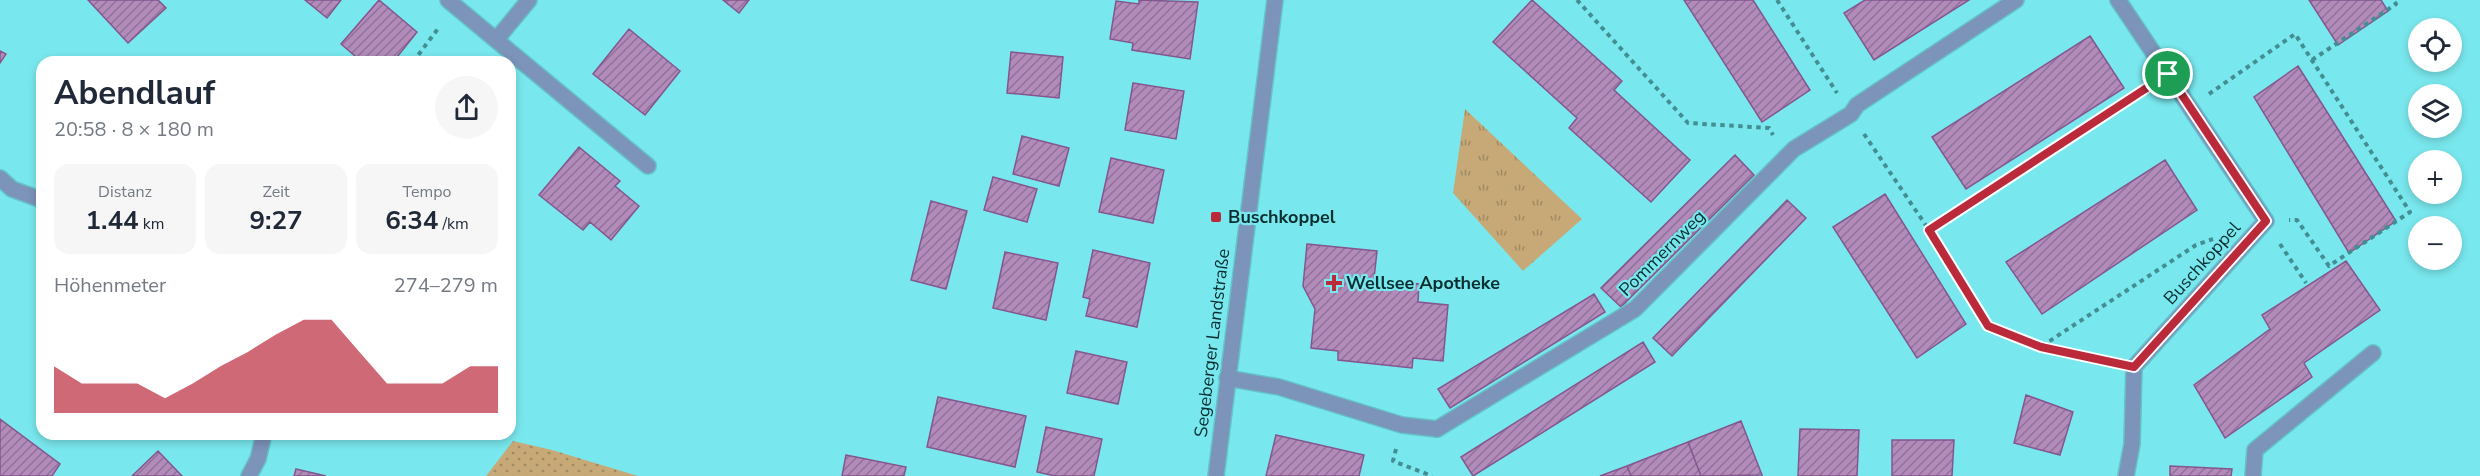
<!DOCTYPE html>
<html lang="de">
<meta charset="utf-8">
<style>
:root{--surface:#fff;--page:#f6f6f7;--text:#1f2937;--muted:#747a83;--accent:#bb2a3b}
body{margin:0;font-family:"Nunito Sans",sans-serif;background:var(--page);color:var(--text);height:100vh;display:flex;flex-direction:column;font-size:22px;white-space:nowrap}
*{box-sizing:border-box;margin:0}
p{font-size:20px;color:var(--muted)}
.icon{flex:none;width:33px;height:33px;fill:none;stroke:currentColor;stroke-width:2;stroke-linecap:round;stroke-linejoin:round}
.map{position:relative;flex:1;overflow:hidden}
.details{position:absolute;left:36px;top:56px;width:480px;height:384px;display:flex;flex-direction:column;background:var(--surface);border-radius:18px;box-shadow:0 3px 9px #0003}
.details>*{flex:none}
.controls{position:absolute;left:2408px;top:18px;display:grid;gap:12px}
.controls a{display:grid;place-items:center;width:54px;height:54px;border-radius:50%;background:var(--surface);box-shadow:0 3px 9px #0003;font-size:30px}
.pin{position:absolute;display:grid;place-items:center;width:51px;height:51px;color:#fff;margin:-26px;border:3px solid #fff;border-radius:50%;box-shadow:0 2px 6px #0007}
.round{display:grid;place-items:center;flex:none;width:63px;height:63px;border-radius:32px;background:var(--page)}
.headline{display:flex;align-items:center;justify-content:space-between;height:102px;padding:0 18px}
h1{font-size:33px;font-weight:700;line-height:45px}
.figures{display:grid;grid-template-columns:repeat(3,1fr);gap:9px;height:102px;padding:6px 18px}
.figures div{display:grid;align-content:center;border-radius:15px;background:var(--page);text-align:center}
.figures b{font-size:26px;font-weight:700}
.figures small{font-size:16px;font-weight:400}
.figures p{font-size:16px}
.chart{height:168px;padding:12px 18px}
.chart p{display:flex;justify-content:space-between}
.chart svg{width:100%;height:108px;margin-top:6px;fill:var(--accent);opacity:.7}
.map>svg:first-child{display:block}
.park{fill:url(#park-tufts)}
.garden{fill:url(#garden-dots)}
.building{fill:url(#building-hatch);stroke:#84568e;stroke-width:1.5}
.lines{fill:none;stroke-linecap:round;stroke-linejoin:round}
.service-casing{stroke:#63c3c8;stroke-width:18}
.minor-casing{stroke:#63c3c8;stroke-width:18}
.path{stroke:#438e92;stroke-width:4;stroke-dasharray:4.5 4.5;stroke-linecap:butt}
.service{stroke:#7c93ba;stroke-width:15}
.minor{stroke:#7c93ba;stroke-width:15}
.route-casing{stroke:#fff;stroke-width:12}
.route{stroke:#bb2a3b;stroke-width:8}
.poi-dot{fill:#bb2a3b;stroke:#79e8ee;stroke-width:2}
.labels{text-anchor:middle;stroke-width:4.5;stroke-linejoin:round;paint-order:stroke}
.poi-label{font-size:18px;font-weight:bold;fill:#092e30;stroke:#79e8ee;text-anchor:start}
.street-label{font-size:18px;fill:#092e30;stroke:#79e8ee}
</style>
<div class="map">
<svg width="2480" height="476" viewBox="0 0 2480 476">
<defs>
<pattern id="park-tufts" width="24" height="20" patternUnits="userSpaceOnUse" patternTransform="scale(1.5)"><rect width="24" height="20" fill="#c7a977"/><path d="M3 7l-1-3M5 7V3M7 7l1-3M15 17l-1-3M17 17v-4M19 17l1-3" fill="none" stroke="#a08a62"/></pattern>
<pattern id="garden-dots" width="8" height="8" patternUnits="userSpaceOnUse" patternTransform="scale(1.5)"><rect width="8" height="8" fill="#c7a977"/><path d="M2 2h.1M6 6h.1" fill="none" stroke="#a08a62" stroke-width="1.8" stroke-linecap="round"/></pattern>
<pattern id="building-hatch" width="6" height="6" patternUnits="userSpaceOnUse" patternTransform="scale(1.5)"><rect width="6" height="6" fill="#b28bba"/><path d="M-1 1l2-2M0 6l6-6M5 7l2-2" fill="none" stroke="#8f7298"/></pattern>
</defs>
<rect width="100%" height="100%" fill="#79e8ee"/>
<path class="park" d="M1465 109 1582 219 1523 271 1453 193Z"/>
<path class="garden" d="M513 441 552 450 638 476H486Z"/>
<path class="building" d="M88 0H158L166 8 128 43Z
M305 0H341L327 18Z
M379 0 417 32 393 62H362L341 44Z
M723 0H749L739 13Z
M1139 0 1198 2 1190 59 1132 50 1133 43 1110 39 1116 1 1139 4Z
M1532 0 1622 81 1614 90 1690 160 1651 202 1569 128 1577 118 1493 42Z
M1684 0H1753L1810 90 1762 122Z
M1865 0H1969L1874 60 1844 13Z
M2309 0H2381L2388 11 2338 45Z
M629 29 680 71 645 115 593 74Z
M2090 36 2124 88 1966 189 1932 137Z
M0 51 6 54 0 63Z
M1011 52 1063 57 1059 98 1007 93Z
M2298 66 2396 221 2349 253 2254 97Z
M1133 83 1184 91 1176 139 1125 130Z
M1022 136 1069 148 1059 186 1013 174Z
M579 147 620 181 615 186 639 206 611 240 590 222 583 230 539 195Z
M1735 155 1754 175 1621 307 1601 288Z
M1111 158 1164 170 1153 223 1099 212Z
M2165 160 2197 210 2042 314 2006 262Z
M993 177 1037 189 1027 222 984 210Z
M1885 194 1966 324 1917 358 1833 227Z
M1787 200 1806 218 1672 356 1653 338Z
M931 201 967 211 946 289 911 280Z
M1307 244 1377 251 1374 279 1419 284 1418 302 1448 305 1443 361 1413 358 1412 368 1338 360V351L1311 348 1315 309 1303 286Z
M1093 250 1150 263 1137 327 1086 316 1090 299 1083 297Z
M1005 252 1058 263 1046 320 993 308Z
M2346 261 2380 310 2304 363 2312 377 2225 438 2194 385 2270 329 2262 315Z
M1594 294 1605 312 1450 408 1438 389Z
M1643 342 1655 362 1473 476 1461 457Z
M1076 351 1127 362 1118 404 1067 393Z
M2026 395 2073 412 2060 455 2014 443Z
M938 397 1026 416 1015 467 927 447Z
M0 419 60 464 52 476H0Z
M1741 421 1762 475 1701 476 1688 442Z
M1046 427 1102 439 1094 476H1055L1037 472Z
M1800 429 1859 430 1857 476H1798Z
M291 434H341L340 439Z
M1276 435 1364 455 1359 476H1266Z
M1892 440H1954L1952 476H1892Z
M1688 442 1701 476H1631L1627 466Z
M158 451 182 476H132Z
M846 455 906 467 904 476H842Z
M1627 466 1631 476H1600Z
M2170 466 2232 469 2231 476H2170Z
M296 469 326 476H294Z"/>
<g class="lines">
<g class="service-casing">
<path id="service" d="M1437 429 1635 309 1786 157
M2253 476 2255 450 2373 353"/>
</g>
<g class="minor-casing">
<path id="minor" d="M448 0 496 40 529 0
M2118 0 2266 221 2134 367 2132 444 2126 476
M496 40 648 166
M1786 157 1794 149 1851 114 1857 105 2016 0
M0 178 12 189 42 200
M1227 378 1279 387 1402 425 1437 429
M249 476 258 459 264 434
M1216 476 1275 0"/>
</g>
<path class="path" d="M1577 0 1688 123 1769 128 1773 135
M1777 0 1837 93
M2312 60 2396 4 2393 0
M413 62 440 26
M2209 94 2295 34 2410 212 2329 266 2297 220H2289
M1864 134 1929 230 1988 326 2041 347 2110 361
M1929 230 2147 88
M2280 244 2306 283
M2042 346 2196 245 2213 239
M1396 449 1393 461 1432 476"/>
<use href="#service" class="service"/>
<use href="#minor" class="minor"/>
</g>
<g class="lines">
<g class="route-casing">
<path id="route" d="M2168 74 2266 221 2134 367 2041 347 1988 326 1929 230Z"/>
</g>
<use href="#route" class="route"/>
</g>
<g class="poi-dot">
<rect x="1210" y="211" width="12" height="12" rx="3"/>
<path d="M1331 274h6v6h6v6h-6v6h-6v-6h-6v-6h6z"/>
</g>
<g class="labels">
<g class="poi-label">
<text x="1228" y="223">Buschkoppel</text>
<text x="1346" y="289">Wellsee Apotheke</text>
</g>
<g class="street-label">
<text transform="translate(1662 253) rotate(-45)" y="6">Pommernweg</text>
<text transform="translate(2202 263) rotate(-48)" y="6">Buschkoppel</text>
<text transform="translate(1212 343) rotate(-83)" y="6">Segeberger Landstraße</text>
</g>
</g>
</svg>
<div class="controls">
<a><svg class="icon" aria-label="locate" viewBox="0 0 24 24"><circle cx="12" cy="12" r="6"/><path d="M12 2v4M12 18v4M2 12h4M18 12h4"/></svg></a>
<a><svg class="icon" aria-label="layers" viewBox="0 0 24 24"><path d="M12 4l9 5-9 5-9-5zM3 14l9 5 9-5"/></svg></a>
<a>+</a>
<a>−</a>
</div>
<div class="pin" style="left:2168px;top:74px;background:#1e9e55"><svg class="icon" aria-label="arrive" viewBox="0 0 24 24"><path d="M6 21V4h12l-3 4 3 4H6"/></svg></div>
<section class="details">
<div class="headline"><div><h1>Abendlauf</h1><p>20:58 · 8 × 180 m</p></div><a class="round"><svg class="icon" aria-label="share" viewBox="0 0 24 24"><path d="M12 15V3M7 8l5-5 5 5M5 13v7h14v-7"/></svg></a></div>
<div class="figures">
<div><p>Distanz</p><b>1.44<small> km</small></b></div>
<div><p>Zeit</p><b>9:27</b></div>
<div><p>Tempo</p><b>6:34<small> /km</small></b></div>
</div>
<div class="chart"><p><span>Höhenmeter</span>274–279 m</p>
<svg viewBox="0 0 160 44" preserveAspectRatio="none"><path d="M0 44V25L10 32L20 32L30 32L40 38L50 32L60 25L70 19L80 12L90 6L100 6L110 19L120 32L130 32L140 32L150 25L160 25V44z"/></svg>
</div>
</section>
</div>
